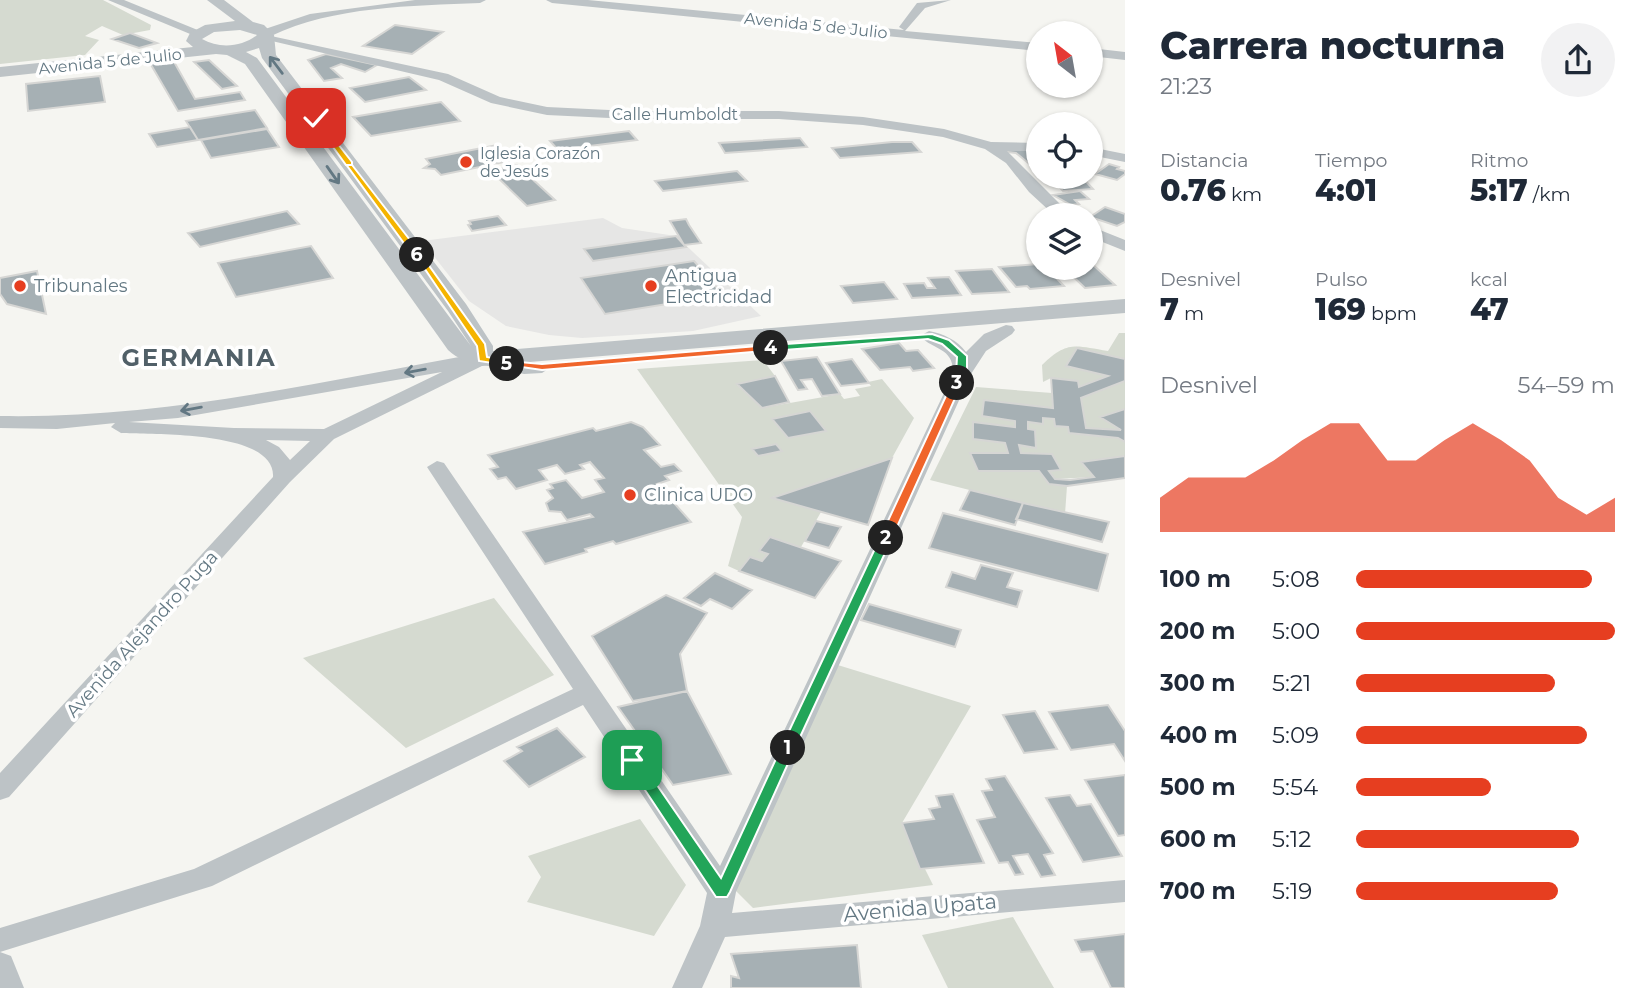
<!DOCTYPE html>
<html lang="es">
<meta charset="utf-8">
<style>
:root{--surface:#fff;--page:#f2f2f3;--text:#1f2937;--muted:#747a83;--accent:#e63e20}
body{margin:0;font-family:Montserrat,sans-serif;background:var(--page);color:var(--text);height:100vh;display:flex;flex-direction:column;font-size:26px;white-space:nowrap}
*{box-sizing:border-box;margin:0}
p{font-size:23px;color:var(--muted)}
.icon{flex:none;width:38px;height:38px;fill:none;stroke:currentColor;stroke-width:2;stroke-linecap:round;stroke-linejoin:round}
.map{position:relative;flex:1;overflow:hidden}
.side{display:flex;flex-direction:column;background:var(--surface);width:525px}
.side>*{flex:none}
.needle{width:46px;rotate:329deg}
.buttons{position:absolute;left:1026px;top:21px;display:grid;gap:14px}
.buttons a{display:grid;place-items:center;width:77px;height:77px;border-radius:50%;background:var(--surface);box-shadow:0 2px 5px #0004;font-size:35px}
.pin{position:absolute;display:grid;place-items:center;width:60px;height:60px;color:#fff;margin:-30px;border-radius:14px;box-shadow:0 4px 10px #0006}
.km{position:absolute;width:35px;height:35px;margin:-18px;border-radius:50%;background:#222;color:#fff;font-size:19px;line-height:35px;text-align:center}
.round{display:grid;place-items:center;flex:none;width:74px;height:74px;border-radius:37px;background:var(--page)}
.summary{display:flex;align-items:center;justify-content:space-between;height:119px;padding:0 35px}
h1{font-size:38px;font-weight:800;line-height:52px}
.figures{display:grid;grid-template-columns:repeat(3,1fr);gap:10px;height:119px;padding:7px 35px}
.figures div{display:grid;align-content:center}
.figures b{font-size:30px;font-weight:800}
.figures small{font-size:19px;font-weight:400}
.figures p{font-size:19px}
.chart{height:196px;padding:14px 35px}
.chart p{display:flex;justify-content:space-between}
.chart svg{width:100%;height:126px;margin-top:7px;fill:var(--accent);opacity:.7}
ul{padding:0 35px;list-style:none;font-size:23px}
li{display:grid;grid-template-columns:112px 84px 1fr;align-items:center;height:52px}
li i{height:18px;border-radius:9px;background:var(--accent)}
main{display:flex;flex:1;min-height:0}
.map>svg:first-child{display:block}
.built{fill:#e6e6e5}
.green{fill:#d5dad0}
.building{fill:#a6b0b4;stroke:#d6d6d4;stroke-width:2}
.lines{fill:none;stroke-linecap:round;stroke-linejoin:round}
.minor{fill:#bdc3c6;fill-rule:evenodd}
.tertiary{fill:#bdc3c6;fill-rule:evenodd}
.oneway{stroke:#637883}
.split-1{fill:#22a559;stroke:#fff;stroke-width:2}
.split-2{fill:#22a559;stroke:#fff;stroke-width:2}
.split-3{fill:#f0652b;stroke:#fff;stroke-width:2}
.split-4{fill:#22a559;stroke:#fff;stroke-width:2}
.split-5{fill:#f0652b;stroke:#fff;stroke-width:2}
.split-6{fill:#f5b400;stroke:#fff;stroke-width:2}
.split-7{fill:#f5b400;stroke:#fff;stroke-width:2}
.split-8{fill:#f5b400;stroke:#fff;stroke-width:2}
.poi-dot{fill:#e63e20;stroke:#fff;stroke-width:2.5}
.labels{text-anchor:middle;stroke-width:7;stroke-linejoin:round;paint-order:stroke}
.far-street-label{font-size:16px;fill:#637883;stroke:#fff}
.far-poi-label{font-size:16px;fill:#637883;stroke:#fff;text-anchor:start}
.poi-label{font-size:18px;fill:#637883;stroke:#fff;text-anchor:start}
.street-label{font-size:18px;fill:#637883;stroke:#fff}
.near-street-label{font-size:21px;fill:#637883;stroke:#fff}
.district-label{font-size:24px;font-weight:bold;letter-spacing:2px;fill:#516068;stroke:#fff}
</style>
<main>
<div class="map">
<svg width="1125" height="988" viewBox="0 0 1125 988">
<rect width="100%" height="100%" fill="#f5f5f1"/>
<path class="built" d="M603 218 622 228 676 236 761 316 693 331 582 338 549 335 506 326 469 301 422 241Z"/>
<path class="green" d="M0 0H103L151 25 150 30 123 35 102 26 85 36 99 40 85 55 0 64Z
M1119 333H1125V359L1078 349 1066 365 1108 376 1079 387 1078 381 1051 378 1043 382 1042 365C1068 340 1075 346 1108 351Z
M763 360 775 376 737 385 762 408 840 394 844 399 860 396 855 389 871 386 868 382 882 379 914 418 892 458 773 497 821 512 801 547 770 537 759 551 768 554 762 561 739 571 728 566 742 517 637 369Z
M1125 381V409L1101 417 1121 430 1086 428 1081 398Z
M976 387 1052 393 1053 408 984 400 983 416 1015 421V427L974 422 973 439 1005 443 1008 453 970 454 978 471H1039L1049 484 1067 486 1065 514 930 480Z
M1043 418 1054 419 1055 426 1068 427 1069 433 1118 438 1125 442V456L1082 462 1094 477 1055 479 1049 471 1061 470 1052 454 1021 453 1019 445 1036 447 1035 431 1028 429V422L1043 424Z
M494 598 554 675 406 748 303 658Z
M828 662 971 706 902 823 933 885 753 908 731 886Z
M640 819 686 885 654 936 527 902 541 877 528 856Z
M1013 917 1054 988H948L922 935Z"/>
<path class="building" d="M395 25 443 32 412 54 363 46Z
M130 33 157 43 139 48 112 39Z
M326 54 377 65 365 72 341 64 331 68 342 78 324 81 308 60Z
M173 60 195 99 240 92 245 100 178 111 150 63Z
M209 60 237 86 222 89 194 62Z
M100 76 105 102 28 111 26 84Z
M409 77 426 90 365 102 350 88Z
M441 102 460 121 371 136 353 117Z
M255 110 267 128 198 140 186 121Z
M190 127 198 140 157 147 149 134Z
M267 129 279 147 211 158 201 140Z
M629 131 637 140 558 150 550 141Z
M800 138 807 147 725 153 719 143Z
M892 142H912L921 152 840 158 832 148Z
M497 145 514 160 441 175 435 169 424 168 430 164 426 159Z
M1006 147 1038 149V171L1016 153 1008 152Z
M1109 164 1119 167 1117 169 1125 171V174L1117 180 1095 174Z
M517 165 555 200 527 206 491 171Z
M737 171 747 181 663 191 655 181Z
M1050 177H1082L1093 189 1063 191Z
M1080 191 1089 199 1075 200 1079 204 1071 205 1053 195Z
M1105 207 1125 214V222L1117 226 1090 217Z
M287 211 299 224 200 247 188 233Z
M498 216 506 225 472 231 468 225 471 224 469 221Z
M686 219 689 225 701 243 684 245 670 221Z
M676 236 686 247 593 261 584 249Z
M311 246 333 278 236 297 218 263Z
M694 261 723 295 605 314 581 278Z
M1090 262 1115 285 1085 288 1064 268H1090Z
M1038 264V268H1047L1064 286 1030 289 1027 286 1016 287 999 267Z
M992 269 1009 292 972 294 956 271Z
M37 271 46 314 7 304 0 294V278Z
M949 277 961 295 912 298 904 284 924 283 927 288H935L928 278Z
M884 282 897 299 853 303 841 286Z
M899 343 906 351 918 350 934 368 913 371 910 367 880 370 862 349Z
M1077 348 1125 359V381L1081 398 1086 428 1121 430 1100 417 1125 409V442L1118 438 1069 433 1068 427 1055 426 1054 419 1043 418V424L1028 422V429L1035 430 1036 448 1019 445 1021 453 1052 454 1061 470 1049 471 1055 479 1070 480 1094 477 1081 462 1125 456V478L1067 486 1049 484 1039 471H978L970 453H1008L1005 443 973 439V422L1015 427V421L982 416 984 400 1053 408 1051 378 1078 381 1079 387 1108 376 1066 366Z
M817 357 840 394 822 396 812 379 801 380 807 389 798 390 781 361Z
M852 359 869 383 841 386 826 363Z
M775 376 789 402 762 408 737 384Z
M810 411 826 431 788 438 772 419Z
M631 422 643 427 660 445 644 450 661 467 674 464 681 471 665 476 669 480 657 484 691 522 616 544 613 541 585 549 587 552 545 564 523 532 593 517 590 514 567 520 561 512 549 511 546 503 553 498 547 490 553 488 550 484 566 480 582 498 604 492 595 480 604 478 590 462 580 465 584 469 565 474 557 465 539 470 547 480 516 489 506 477 498 479 490 469 498 467 488 455 593 428 596 431Z
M776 444 782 451 758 456 752 449Z
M892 458 868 525 772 498Z
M970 490 1023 503 1015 525 960 510Z
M1023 503 1109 522 1102 542 1016 519Z
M943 513 1108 554 1098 591 929 548Z
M816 521 841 527 829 548 805 541Z
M770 537 841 561 815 598 739 571 750 557 762 561 768 554 759 551Z
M981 565 1013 573 1007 587 1022 591 1017 607 946 587 952 572 975 579Z
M715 573 752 590 732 609 710 599 701 606 684 598Z
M666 595 707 613 680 654 687 691 633 701 592 636Z
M869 604 961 630 955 647 861 620Z
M687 691 731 774 673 785 618 707Z
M1108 705 1125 731V761L1114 744 1071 750 1049 712Z
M1035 711 1057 749 1024 753 1003 715Z
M557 728 585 757 529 787 504 761 522 751 517 747Z
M1125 775V835L1118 836 1085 780Z
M1005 776 1053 853 1044 855 1055 875 1041 877 1028 854 1013 856 1023 874 1015 875 1008 862 999 863 977 820 995 817 982 791 992 790 986 779Z
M953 794 984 863 920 869 902 823 934 819 929 809 940 807 936 796Z
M1070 795 1077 806 1091 804 1122 856 1083 862 1046 798Z
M1125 934V988H1111L1093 951 1081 952 1075 940Z
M857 945 861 988H731V976L739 978 731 954Z"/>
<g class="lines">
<path class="minor" d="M108 0H124L205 33 195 36Z
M415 0H486L480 3C411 6 334 6 271 36L448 74 500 97 547 107 630 111H779L863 117 944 129 991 142 1038 143V151H1007L1071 215H1054L1029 192 1006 163 985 149 943 137 863 125 779 119H630L547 115 491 103 439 80 259 38 262 30 310 14Z
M546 0H588L904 30 899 27 917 3 951 0 925 8 905 31 1038 43V51L552 3Z
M1090 48 1125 52V60L1090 56Z
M1090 147 1125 154V162L1090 155Z
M1090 226 1125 240V251L1090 237Z
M1006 325 1012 326 1015 330 1012 334 986 351 971 374 736 892 732 913 1125 880V902L725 937 702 988H672L700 926 707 893 583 705 212 886 0 952V928L194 869 573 689 427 467 437 461 444 463 720 866 953 374C954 347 934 351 920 336L929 331C944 334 957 340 966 352L984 334Z
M482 353C494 356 547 363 551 367L542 373 524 374 484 365 334 439 290 482 9 797 0 800V773L273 477C276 430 154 435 121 433L111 427 115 423 57 429 0 428V416C162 419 323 381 482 353ZM442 372 324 429 234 428 129 422 178 418ZM266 440 310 441 290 460 279 447Z
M0 952 11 956 24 988H0Z"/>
<path class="tertiary" d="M207 0H224L253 22 264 25 274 35 276 55 466 304 493 346V351L1125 299V313L482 366C469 363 458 359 448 350L245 64 227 55 216 54 0 77V67L193 47 186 41 190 33 205 25 235 21ZM240 30 257 35C242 47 219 49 202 39L214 32ZM259 48 262 58 448 311 471 346 257 58 246 52Z"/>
</g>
<defs><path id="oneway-shaft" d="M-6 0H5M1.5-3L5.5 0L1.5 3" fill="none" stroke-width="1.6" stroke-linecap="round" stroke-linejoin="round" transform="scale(1.75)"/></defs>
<g class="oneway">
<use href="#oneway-shaft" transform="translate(276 65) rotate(-127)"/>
<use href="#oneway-shaft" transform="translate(333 175) rotate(55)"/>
<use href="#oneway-shaft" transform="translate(415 371) rotate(170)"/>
<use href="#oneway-shaft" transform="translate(191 409) rotate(170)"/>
</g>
<path class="split-1" d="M788 743 795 748 730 892 727 897H716L625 760 627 756H637L721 878 781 748Z"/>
<path class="split-2" d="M886 534 892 538 795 748 788 753 783 752 781 748 880 538Z"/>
<path class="split-3" d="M957 380 962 383 892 538 882 540 880 538 952 383Z"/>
<path class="split-4" d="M932 334 949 340 967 356V374L961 386 952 383 956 374 957 357 942 344 928 339 771 351 766 348 771 345Z"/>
<path class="split-5" d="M771 345 775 350 542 370 502 364 507 361 542 364Z"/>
<path class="split-6" d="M414 253H420L485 344 487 357 511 362V366L479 361 477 346Z"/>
<path class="split-7" d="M349 161 420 253V257H414L345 163Z"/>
<path class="split-8" d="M316 116 352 162V165H346L312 118Z"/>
<g class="poi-dot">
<circle cx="466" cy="162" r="7"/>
<circle cx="20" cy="286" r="7"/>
<circle cx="651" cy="286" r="7"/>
<circle cx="630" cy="495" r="7"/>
</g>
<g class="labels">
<g class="far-street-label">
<text transform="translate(816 25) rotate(6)" y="6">Avenida 5 de Julio</text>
<text transform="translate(110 61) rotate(-6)" y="6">Avenida 5 de Julio</text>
<text x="675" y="120">Calle Humboldt</text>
</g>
<g class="far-poi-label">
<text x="480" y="159">Iglesia Corazón<tspan x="480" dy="18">de Jesús</tspan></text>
</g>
<g class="poi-label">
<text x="665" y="282">Antigua<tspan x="665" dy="21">Electricidad</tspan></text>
<text x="34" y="292">Tribunales</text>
<text x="644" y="501">Clinica UDO</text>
</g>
<g class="street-label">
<text transform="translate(142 634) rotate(-48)" y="6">Avenida Alejandro Puga</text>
</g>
<g class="near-street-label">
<text transform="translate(920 908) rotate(-5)" y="7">Avenida Upata</text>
</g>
<g class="district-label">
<text x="199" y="366">GERMANIA</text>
</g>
</g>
</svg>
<div class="buttons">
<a><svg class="needle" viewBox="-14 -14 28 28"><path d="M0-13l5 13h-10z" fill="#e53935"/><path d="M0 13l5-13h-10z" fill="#747a83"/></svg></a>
<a><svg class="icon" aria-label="locate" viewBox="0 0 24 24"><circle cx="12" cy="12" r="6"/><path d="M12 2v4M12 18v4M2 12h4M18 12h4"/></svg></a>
<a><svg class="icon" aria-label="layers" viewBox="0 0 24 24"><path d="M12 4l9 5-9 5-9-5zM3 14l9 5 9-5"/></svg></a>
</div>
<div class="pin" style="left:632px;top:760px;background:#1e9e55"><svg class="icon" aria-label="arrive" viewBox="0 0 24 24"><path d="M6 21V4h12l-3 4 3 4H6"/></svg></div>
<div class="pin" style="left:316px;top:118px;background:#d93025"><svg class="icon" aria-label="check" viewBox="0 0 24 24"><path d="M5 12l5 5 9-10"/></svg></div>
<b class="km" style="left:788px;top:748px">1</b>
<b class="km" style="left:886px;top:538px">2</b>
<b class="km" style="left:957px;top:383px">3</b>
<b class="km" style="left:771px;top:348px">4</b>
<b class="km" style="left:507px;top:364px">5</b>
<b class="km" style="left:417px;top:255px">6</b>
</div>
<section class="side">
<div class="summary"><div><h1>Carrera nocturna</h1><p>21:23</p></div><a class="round"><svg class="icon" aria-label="share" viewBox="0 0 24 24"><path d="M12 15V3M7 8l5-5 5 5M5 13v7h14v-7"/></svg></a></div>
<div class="figures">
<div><p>Distancia</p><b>0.76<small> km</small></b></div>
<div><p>Tiempo</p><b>4:01</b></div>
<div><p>Ritmo</p><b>5:17<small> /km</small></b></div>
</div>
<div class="figures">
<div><p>Desnivel</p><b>7<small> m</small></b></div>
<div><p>Pulso</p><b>169<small> bpm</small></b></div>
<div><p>kcal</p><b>47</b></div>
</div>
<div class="chart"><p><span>Desnivel</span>54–59 m</p>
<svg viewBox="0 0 160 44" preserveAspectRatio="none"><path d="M0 44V32L10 25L20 25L30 25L40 19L50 12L60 6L70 6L80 19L90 19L100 12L110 6L120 12L130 19L140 32L150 38L160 32V44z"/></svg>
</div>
<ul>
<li><b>100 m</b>5:08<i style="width:91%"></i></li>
<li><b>200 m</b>5:00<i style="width:100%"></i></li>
<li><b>300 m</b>5:21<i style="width:77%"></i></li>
<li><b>400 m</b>5:09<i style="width:89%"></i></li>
<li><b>500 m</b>5:54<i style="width:52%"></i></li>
<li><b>600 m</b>5:12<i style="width:86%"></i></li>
<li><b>700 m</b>5:19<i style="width:78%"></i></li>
</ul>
</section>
</main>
